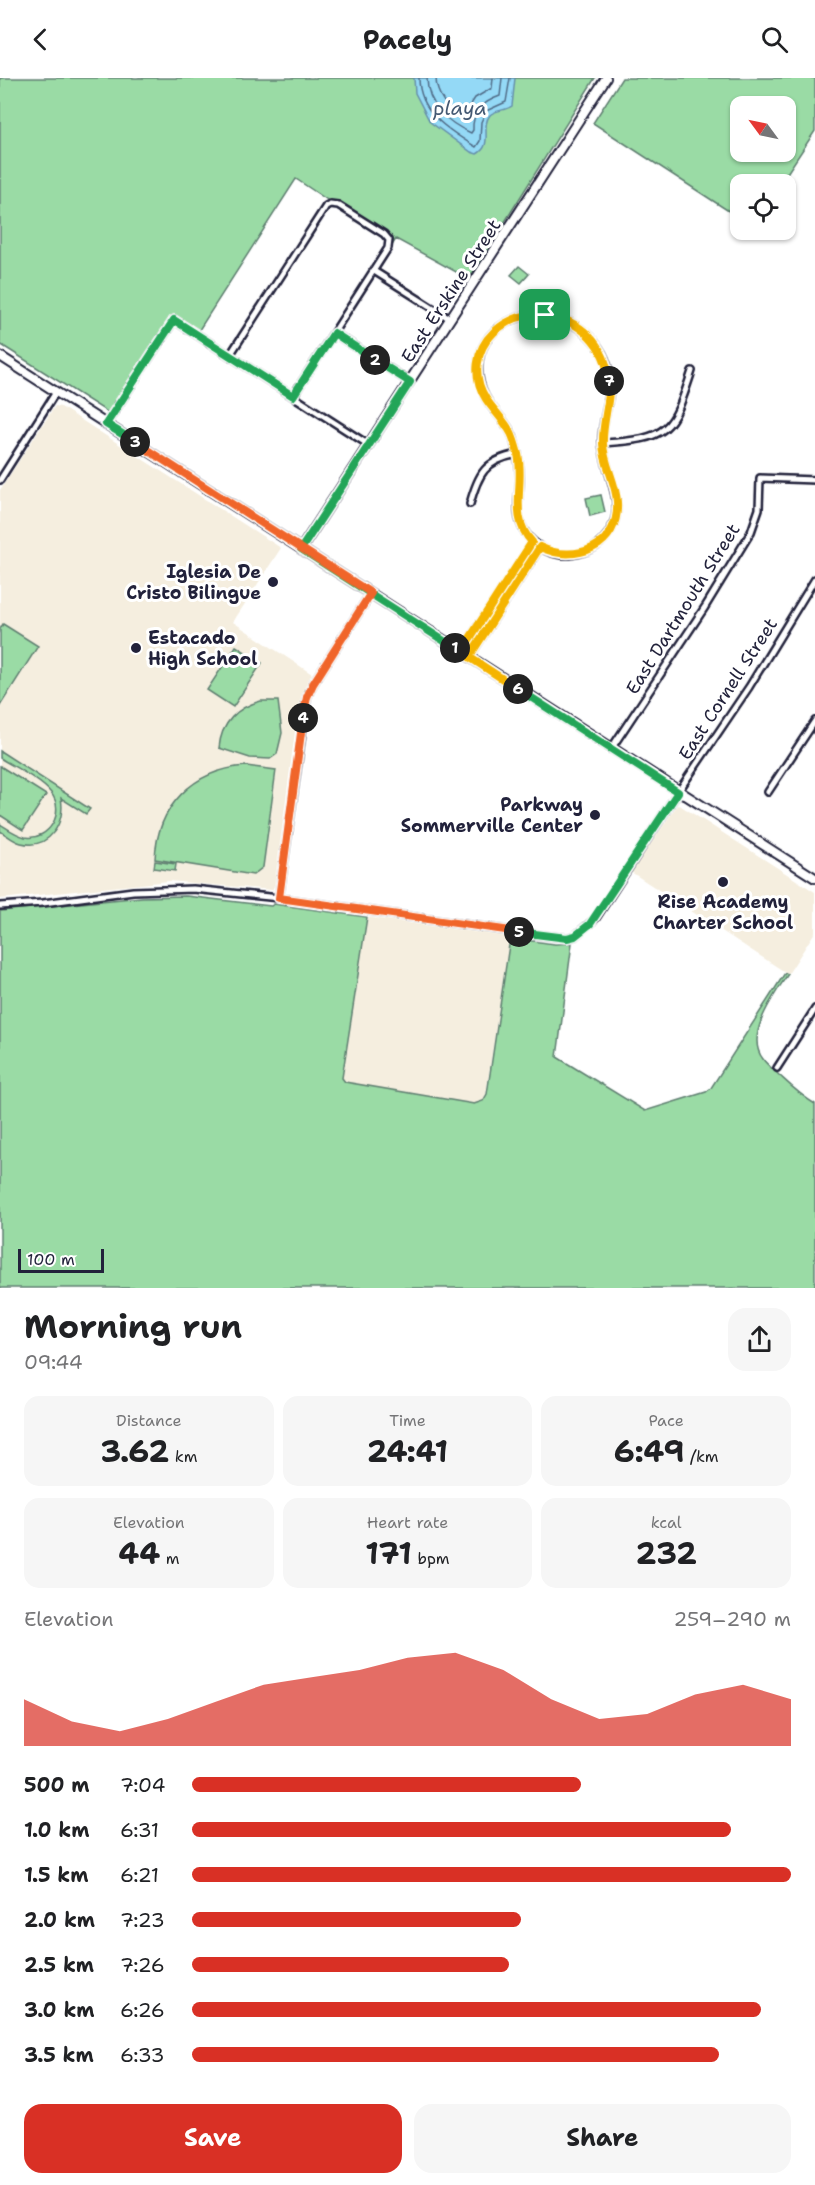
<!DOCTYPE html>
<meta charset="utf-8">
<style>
:root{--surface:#fff;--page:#f6f6f6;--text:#202124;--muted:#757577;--accent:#d93025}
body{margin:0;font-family:"Shantell Sans",sans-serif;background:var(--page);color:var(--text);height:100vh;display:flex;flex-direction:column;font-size:22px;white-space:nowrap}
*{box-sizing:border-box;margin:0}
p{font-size:20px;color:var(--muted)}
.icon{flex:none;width:33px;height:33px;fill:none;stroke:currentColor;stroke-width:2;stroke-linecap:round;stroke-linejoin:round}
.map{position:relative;height:1210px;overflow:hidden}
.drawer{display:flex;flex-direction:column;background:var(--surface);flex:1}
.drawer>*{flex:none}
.needle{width:39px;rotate:303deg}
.controls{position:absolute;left:730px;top:18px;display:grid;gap:12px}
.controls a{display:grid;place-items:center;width:66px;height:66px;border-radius:12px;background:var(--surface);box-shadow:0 2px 4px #0004;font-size:30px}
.scale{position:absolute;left:18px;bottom:15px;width:86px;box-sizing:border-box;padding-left:6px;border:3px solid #22223b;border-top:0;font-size:16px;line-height:21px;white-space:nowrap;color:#22223b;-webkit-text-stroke:4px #fff;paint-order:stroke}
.pin{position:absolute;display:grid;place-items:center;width:51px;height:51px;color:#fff;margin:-26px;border-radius:12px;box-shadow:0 3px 9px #0006}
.km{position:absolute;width:30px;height:30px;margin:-15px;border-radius:50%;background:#222;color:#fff;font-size:16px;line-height:30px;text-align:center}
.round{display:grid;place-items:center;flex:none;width:63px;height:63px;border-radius:18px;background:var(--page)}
.summary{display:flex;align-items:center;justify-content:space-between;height:102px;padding:0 24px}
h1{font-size:33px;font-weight:700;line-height:45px}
.figures{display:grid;grid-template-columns:repeat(3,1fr);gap:9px;height:102px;padding:6px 24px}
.figures div{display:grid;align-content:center;border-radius:15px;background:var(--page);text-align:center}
.figures b{font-size:30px;font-weight:700}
.figures small{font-size:16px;font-weight:400}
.figures p{font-size:16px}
.chart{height:168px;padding:12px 24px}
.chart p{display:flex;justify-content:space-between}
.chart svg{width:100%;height:108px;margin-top:6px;fill:var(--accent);opacity:.7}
.primary-button{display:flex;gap:12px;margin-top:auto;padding:12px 24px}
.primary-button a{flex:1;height:69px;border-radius:18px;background:var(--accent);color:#fff;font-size:24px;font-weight:700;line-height:69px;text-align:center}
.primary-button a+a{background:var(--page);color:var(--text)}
ul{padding:0 24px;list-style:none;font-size:20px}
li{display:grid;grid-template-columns:96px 72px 1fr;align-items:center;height:45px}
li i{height:15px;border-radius:8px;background:var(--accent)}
header{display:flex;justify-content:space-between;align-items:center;height:78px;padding:0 24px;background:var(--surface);font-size:27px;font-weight:700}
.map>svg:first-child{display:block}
.built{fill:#f5eedf}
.green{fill:#9adba5;stroke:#5e7e70;stroke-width:1.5;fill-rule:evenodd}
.water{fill:#94d9f6;stroke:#6690ab;stroke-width:1.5}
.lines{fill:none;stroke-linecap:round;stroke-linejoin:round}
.shore{stroke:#506b86;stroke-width:1.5}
.street-casing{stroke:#22223b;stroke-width:10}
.secondary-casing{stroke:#22223b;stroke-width:12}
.street{stroke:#fff;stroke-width:5}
.secondary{stroke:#fff;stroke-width:8}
.split-1-casing{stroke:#fff;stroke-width:12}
.split-2-casing{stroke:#fff;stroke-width:12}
.split-3-casing{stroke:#fff;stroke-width:12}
.split-4-casing{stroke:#fff;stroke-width:12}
.split-5-casing{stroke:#fff;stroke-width:12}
.split-6-casing{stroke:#fff;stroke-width:12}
.split-7-casing{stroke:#fff;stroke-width:12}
.split-8-casing{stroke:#fff;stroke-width:12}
.split-1{stroke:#f5b400;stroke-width:8}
.split-2{stroke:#22a559;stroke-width:8}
.split-3{stroke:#22a559;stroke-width:8}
.split-4{stroke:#f0652b;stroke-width:8}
.split-5{stroke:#f0652b;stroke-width:8}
.split-6{stroke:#22a559;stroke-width:8}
.split-7{stroke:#f5b400;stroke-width:8}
.split-8{stroke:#f5b400;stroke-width:8}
.poi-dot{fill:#22223b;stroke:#fff;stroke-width:2}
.labels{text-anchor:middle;stroke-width:6;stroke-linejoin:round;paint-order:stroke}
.street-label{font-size:18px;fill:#22223b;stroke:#fff}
.poi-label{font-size:18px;font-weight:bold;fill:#22223b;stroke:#fff;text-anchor:end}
.water-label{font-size:20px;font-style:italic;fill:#445973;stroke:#fff}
</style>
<header><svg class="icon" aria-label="back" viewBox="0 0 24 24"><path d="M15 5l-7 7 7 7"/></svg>Pacely<svg class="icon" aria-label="search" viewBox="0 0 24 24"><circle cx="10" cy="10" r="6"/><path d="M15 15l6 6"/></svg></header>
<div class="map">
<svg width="815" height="1210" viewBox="0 0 815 1210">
<rect width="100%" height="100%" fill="#fff"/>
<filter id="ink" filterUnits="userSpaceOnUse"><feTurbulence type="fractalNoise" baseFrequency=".0167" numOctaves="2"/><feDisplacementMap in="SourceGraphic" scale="12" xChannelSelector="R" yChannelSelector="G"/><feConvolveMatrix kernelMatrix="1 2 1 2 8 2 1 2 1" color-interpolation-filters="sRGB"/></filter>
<g filter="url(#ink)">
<path class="built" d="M55 328 61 329 281 470 233 544 312 596 305 610 299 630 275 807 272 812 169 803 0 821V412Z
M677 727 681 728 815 814V854L788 896 631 794Z
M367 839 510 858 486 1016 483 1023 475 1026 344 1004 342 1000Z"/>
<path class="green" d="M0 0H595L469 201 396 161 393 166 296 101 199 252 175 247 115 339 0 266Z
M622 0H815V53L780 106H741V141L593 45ZM741 28H786V74H741Z
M519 188 529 196 521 205 511 197Z
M601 417 605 434 590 438 586 420Z
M3 546 38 568 0 628V551Z
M236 568 262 585 233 629 207 612Z
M261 623H278L282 655 277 676 270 681 250 680 219 670C221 645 237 629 261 623Z
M0 673 90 731 86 736 61 720C66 744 50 772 21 765 13 763 7 757 0 753V746C8 751 16 757 25 759 49 763 66 734 51 715 41 702 14 689 0 680Z
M0 688 46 717 23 752 0 737Z
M246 688 276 692 263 789 253 797 155 781C157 728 193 692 246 688Z
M155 783 176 786 175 793 154 790Z
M186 818 271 828 274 826 367 839 342 1000 345 1004 474 1026 483 1023 487 1016 510 860 555 866 572 865 557 979 645 1033 706 1014 711 1010 785 895 788 896C775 916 744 957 763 981 767 987 774 992 779 997 792 1009 800 1017 815 1026V1210H0V833L142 819Z"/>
<path class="water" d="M414 0H515L512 28C505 33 495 32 490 37 480 49 494 67 477 76L471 74 430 44 415 15Z"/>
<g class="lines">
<path class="shore" d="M419 0C419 35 450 53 476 69L480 63 481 44 486 33 506 24 510 0
M427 0C427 27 448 45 471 55L473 52C472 33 483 24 500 18L502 0
M436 0C436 17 448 32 462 40L475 20 492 10 493 0"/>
<g class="street-casing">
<path id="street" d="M374 193 450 241
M542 236C579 241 611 269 610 309 609 327 602 344 602 363 604 399 633 430 603 462 595 471 582 476 570 477 541 478 517 456 518 427 518 418 520 409 520 400 520 386 517 372 513 359 507 342 489 331 483 314 466 270 498 236 542 236Z
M334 255 410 304
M230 277 326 128 330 126 338 127 384 156 389 162 388 170 293 318
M106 346 174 242 369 367
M603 365C669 361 672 354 692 293
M0 402 56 314
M470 426C478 396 485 382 518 376
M461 575 533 464
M469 579 540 469
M611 671 705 529 751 454 759 431 760 400 815 402
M768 714 815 643
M279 820 307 619 313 606 371 515
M0 828 43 825 133 813 193 811 279 820 539 857 567 860 575 858 596 840 678 714 749 609 815 501
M777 990 815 931"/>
</g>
<g class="secondary-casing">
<path id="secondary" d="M0 278 815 800
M301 471 606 0"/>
</g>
<use href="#street" class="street"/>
<use href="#secondary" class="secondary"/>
</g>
</g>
<g class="lines" filter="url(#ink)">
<g class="split-1-casing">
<path id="split-1" d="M455 570 461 574 532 464C508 439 525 407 518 376 516 369 514 361 511 355 504 342 494 333 486 321 472 299 475 272 494 254 508 241 526 235 545 237"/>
</g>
<g class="split-2-casing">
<path id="split-2" d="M375 282 410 304 301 471 455 570"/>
</g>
<g class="split-3-casing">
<path id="split-3" d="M135 364 106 346 174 242 293 318 334 255 375 282"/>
</g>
<g class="split-4-casing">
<path id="split-4" d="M135 364 371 515 313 606 307 619 303 640"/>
</g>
<g class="split-5-casing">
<path id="split-5" d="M303 640 279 820 519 854"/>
</g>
<g class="split-6-casing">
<path id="split-6" d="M518 611 678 714 590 846 575 858 567 860 519 854"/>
</g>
<g class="split-7-casing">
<path id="split-7" d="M518 611 469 579 540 469C575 486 620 469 617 424 616 404 604 387 603 366 602 343 611 323 609 303"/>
</g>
<g class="split-8-casing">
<path id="split-8" d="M545 237C580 241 606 267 609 303"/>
</g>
<use href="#split-1" class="split-1"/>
<use href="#split-2" class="split-2"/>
<use href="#split-3" class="split-3"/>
<use href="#split-4" class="split-4"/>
<use href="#split-5" class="split-5"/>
<use href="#split-6" class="split-6"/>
<use href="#split-7" class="split-7"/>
<use href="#split-8" class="split-8"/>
</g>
<g class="poi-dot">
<circle cx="273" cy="504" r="6"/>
<circle cx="136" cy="570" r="6"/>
<circle cx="595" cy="737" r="6"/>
<circle cx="723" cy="804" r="6"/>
</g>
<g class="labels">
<g class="street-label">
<text transform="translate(451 213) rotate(-57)" y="6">East Erskine Street</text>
<text transform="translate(683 531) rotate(-58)" y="6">East Dartmouth Street</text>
<text transform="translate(728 611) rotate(-57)" y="6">East Cornell Street</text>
</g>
<g class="poi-label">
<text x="261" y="500">Iglesia De<tspan x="261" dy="21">Cristo Bilingue</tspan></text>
<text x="148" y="566" text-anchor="start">Estacado<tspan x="148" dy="21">High School</tspan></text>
<text x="583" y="733">Parkway<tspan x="583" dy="21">Sommerville Center</tspan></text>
<text x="723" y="830" text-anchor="middle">Rise Academy<tspan x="723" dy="21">Charter School</tspan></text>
</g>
<g class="water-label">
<text x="460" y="37">playa</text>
</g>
</g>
</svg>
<div class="controls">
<a><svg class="needle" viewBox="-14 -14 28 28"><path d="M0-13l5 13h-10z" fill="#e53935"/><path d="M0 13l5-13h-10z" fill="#757577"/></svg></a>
<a><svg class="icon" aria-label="locate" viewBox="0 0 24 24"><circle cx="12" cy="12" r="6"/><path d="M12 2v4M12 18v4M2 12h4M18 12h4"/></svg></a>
</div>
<div class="scale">100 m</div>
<div class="pin" style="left:545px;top:237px;background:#1e9e55"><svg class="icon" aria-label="arrive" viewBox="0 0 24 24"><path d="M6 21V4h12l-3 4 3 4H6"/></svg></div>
<b class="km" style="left:455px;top:570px">1</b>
<b class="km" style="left:375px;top:282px">2</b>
<b class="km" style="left:135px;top:364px">3</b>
<b class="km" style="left:303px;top:640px">4</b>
<b class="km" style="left:519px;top:854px">5</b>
<b class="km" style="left:518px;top:611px">6</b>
<b class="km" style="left:609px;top:303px">7</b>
</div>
<section class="drawer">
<div class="summary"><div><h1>Morning run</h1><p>09:44</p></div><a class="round"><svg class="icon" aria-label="share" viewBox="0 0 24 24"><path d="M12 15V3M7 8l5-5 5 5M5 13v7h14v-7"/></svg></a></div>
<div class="figures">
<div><p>Distance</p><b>3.62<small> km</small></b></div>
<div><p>Time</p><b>24:41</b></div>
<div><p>Pace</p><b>6:49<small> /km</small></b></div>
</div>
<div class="figures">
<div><p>Elevation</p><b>44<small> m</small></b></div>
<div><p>Heart rate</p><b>171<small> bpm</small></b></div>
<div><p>kcal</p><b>232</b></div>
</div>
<div class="chart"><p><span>Elevation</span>259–290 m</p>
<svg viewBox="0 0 160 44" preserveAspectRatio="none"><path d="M0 44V25L10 34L20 38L30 33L40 26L50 19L60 16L70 13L80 8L90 6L100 13L110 25L120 33L130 31L140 23L150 19L160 25V44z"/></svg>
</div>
<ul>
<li><b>500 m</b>7:04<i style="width:65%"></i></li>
<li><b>1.0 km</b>6:31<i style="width:90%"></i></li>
<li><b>1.5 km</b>6:21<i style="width:100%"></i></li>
<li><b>2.0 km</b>7:23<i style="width:55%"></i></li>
<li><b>2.5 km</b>7:26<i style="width:53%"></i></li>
<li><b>3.0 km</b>6:26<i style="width:95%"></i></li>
<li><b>3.5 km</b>6:33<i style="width:88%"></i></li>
</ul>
<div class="primary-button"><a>Save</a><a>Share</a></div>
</section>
